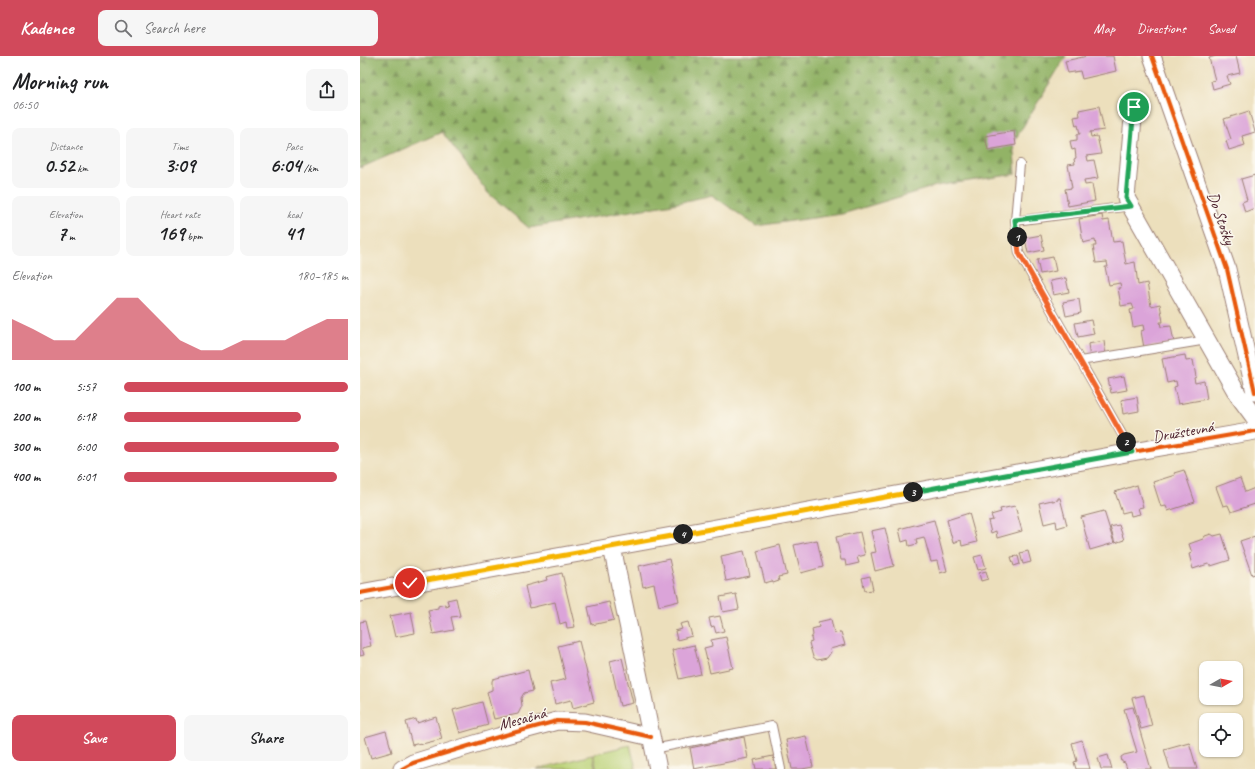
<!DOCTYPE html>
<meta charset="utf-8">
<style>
:root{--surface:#fff;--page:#f6f6f6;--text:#202124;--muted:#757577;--accent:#d1495b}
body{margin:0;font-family:Caveat,sans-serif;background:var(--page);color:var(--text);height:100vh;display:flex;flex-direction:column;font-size:15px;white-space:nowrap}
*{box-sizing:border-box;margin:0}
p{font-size:13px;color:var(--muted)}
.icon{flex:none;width:22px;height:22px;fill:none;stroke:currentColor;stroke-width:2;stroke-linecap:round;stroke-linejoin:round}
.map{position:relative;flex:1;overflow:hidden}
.side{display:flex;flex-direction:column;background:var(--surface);width:360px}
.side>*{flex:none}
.needle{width:26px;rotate:81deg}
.controls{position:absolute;left:839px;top:605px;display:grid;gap:8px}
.controls a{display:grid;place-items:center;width:44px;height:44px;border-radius:8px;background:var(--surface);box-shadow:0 1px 3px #0004;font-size:20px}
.pin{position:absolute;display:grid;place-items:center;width:34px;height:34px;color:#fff;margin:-17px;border:2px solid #fff;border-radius:50%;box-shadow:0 1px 4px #0007}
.km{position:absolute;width:20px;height:20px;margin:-10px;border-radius:50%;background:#222;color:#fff;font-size:11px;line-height:20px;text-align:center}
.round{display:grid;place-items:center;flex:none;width:42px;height:42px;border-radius:8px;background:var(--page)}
.head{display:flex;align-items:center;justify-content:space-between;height:68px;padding:0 12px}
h1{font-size:22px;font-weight:700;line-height:30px}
.metrics{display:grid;grid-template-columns:repeat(3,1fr);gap:6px;height:68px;padding:4px 12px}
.metrics div{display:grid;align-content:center;border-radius:8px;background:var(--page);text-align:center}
.metrics b{font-size:20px;font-weight:700}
.metrics small{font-size:11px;font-weight:400}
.metrics p{font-size:11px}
.chart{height:112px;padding:8px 12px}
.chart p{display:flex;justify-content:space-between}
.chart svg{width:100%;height:72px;margin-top:4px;fill:var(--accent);opacity:.7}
.cta{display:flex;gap:8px;margin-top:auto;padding:8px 12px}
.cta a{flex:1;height:46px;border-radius:8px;background:var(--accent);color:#fff;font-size:16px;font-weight:700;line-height:46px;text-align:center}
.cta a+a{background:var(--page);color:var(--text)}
ul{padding:0 12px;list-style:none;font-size:13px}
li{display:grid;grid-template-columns:64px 48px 1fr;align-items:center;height:30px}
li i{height:10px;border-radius:5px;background:var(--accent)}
header{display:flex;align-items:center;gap:24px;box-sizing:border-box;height:56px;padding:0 20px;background:var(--accent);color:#fff}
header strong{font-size:19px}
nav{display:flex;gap:22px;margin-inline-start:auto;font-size:14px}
.search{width:280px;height:36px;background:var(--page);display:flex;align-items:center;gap:10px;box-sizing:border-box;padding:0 14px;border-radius:8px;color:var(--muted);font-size:15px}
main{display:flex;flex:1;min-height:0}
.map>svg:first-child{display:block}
.forest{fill:url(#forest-firs);stroke:#6e6948}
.garden{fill:#b9d175;stroke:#827850}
.building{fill:#dba4d9}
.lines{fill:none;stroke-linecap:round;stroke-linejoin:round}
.lane-casing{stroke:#9b7f74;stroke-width:10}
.street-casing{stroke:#9b7f74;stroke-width:19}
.lane{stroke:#fff;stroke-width:8}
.street{stroke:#fff;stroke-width:17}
.cycleway-casing{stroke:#fbf7ec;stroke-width:6}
.cycleway{stroke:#e8590c;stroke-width:4}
.split-1-casing{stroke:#fff;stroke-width:8}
.split-2-casing{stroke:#fff;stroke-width:8}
.split-3-casing{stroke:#fff;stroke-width:8}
.split-4-casing{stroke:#fff;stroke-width:8}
.split-5-casing{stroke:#fff;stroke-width:8}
.split-1{stroke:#22a559;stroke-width:5}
.split-2{stroke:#f0652b;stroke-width:5}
.split-3{stroke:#22a559;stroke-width:5}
.split-4{stroke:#f5b400;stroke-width:5}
.split-5{stroke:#f5b400;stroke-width:5}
.labels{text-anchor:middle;stroke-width:3;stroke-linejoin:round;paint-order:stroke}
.street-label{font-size:16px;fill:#4a1f2b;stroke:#fbf7ec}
</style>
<header>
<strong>Kadence</strong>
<div class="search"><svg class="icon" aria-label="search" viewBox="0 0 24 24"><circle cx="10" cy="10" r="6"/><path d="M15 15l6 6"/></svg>Search here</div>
<nav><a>Map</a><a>Directions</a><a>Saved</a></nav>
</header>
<main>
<section class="side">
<div class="head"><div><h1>Morning run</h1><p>06:50</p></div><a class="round"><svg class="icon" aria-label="share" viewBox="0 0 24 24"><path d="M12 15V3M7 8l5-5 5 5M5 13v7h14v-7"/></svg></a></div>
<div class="metrics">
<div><p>Distance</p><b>0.52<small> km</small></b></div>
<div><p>Time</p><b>3:09</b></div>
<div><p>Pace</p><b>6:04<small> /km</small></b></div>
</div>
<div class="metrics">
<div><p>Elevation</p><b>7<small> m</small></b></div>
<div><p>Heart rate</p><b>169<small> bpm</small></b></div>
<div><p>kcal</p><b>41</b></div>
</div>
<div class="chart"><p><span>Elevation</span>180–185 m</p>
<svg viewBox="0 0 160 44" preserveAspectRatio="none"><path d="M0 44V19L10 25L20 32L30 32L40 19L50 6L60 6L70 19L80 32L90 38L100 38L110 32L120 32L130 32L140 25L150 19L160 19V44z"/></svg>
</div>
<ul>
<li><b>100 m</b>5:57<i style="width:100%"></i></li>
<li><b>200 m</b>6:18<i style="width:79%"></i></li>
<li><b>300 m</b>6:00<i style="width:96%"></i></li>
<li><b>400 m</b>6:01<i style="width:95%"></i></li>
</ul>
<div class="cta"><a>Save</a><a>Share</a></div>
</section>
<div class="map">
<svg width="895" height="713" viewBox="0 0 895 713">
<defs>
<pattern id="forest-firs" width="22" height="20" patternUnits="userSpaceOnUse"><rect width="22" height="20" fill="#92b366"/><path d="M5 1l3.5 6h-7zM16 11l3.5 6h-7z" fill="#799154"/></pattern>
</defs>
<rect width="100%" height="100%" fill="#fbf7ec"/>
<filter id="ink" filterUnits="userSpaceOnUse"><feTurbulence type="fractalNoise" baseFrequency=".025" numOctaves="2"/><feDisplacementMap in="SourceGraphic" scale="8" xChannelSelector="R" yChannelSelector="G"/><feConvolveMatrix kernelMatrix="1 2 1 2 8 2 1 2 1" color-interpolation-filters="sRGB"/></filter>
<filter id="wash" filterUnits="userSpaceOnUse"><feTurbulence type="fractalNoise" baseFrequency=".012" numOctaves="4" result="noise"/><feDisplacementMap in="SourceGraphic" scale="16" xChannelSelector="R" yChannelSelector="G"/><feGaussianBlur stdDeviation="0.9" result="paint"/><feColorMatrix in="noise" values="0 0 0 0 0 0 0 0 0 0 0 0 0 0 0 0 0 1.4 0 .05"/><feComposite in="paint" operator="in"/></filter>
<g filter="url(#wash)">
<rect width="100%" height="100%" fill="#ecdfbc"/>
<path class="forest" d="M0 0H706L653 87 656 118 576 130 482 158 396 170 352 139 313 148 169 172 128 137 82 76 0 112Z"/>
<path class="garden" d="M270 689 276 713H237L233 698Z
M232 699 236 713H177Z"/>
<g id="blocks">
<path class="building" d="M727 0H753L756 15 722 23 720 15 708 17 705 5Z
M856 0H876L880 17 867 20 870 28 853 33 851 25 855 24 849 2Z
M739 50 744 74 730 76 731 81 737 80 741 98 727 100 728 105 734 104 738 122 724 124 725 129 732 128 735 145 708 150 705 133 712 132 708 109 715 108 714 103 716 102 715 93 712 94 710 85 717 84V78H720L718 69 716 70 714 61 720 60 719 54Z
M889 55 895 76 882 80 885 89 869 94 866 85 871 83 864 63Z
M654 75 656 89 628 94 625 80Z
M895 119V152L885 156 882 146 887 144 881 123Z
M742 159 743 165 749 164 753 186 762 185 766 208 775 206 778 229 787 227 791 250 800 248 803 266H800L801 271 811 270 814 287 784 292 781 275 784 274 783 269 773 271 770 254 774 253 772 248 761 250 758 232H761L760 227 749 229 745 211H748L747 206 736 207 733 190H736L735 184 723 187 719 163Z
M681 179 684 194 668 197 665 182Z
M693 201 696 215 680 218 677 204Z
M706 222 709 236 693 239 690 225Z
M719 243 721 257 706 260 703 246Z
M731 264 734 278 718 281 715 267Z
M744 285 746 300 730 303 728 288Z
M825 299 826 305 833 304 836 321 834 322 835 327 844 325 847 343 818 348 814 331 817 330 816 325 807 327 802 303Z
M764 320 767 334 751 337 748 323Z
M777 341 779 355 763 358 761 344Z
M824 414 835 446 808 455 806 450 801 451 793 426 815 419 814 417Z
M880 422 885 436 895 432V448L871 456 868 449 863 450 856 431Z
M777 429 783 451 778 452 780 458 771 460 770 455 762 457 755 436Z
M698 442H700L707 469 697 472 696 465 684 468 679 447 692 444V445L698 444Z
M655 450 662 475 637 482 636 475 631 477 628 465 633 464 631 459 641 456 640 453Z
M744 455 754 487 730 494 721 461Z
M609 457 617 486 602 490 601 484 593 487 587 464Z
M574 464 587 515 580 517 577 505 571 506 564 481 556 483 557 488 549 490 548 484 542 486 539 473Z
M759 469 764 484 755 487 750 471Z
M525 472 534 510 515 515 511 497 516 496 511 475Z
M500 476 505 499 497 501 499 507 486 510 485 504H481L476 481Z
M851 478 854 480 862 478 870 504 851 510 848 508 833 513 829 498 832 497 829 488 843 483 845 480Z
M895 480V518L892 519 880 485Z
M457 484 463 511 441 517 434 489Z
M420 489 427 519 418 521 419 525 413 527 412 525 405 527 397 495Z
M384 495 390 520 366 525 361 500Z
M668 495 671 506 663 508 660 497Z
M622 499 626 512 618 514 614 501Z
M658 500 660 508 654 510 651 501Z
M309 503 319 545 299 550 294 528 283 531 279 510Z
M626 515 628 523 621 525 619 517Z
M202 517 215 571 207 572 206 566 200 568 195 546 170 552 165 530 187 524 186 521Z
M510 520 513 534 505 535 502 522Z
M376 538 379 553 363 556 360 541Z
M96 542 100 560 91 561 94 574 73 578 68 554 78 552V550L85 548 86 551 89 550 87 544Z
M249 546 254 564 232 569 228 551Z
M51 556 55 577 35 581 30 560Z
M360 560 364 575 356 577 354 570 351 571 349 562Z
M471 563 474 577 481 576 485 589 470 593 471 596 467 602 457 604 453 601 449 587 452 586 451 582 453 579 452 573 459 571 458 566Z
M5 565 11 590 2 592 4 599 0 600V566Z
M328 566 332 580 317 584 315 575 322 573 320 568Z
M366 581 373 612 350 617 344 592 352 590 351 584Z
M219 585 234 646 213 652 211 644 195 648 190 627 206 623 198 590Z
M334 589 341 618 319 623 312 594Z
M262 602 273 647 260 650 250 605Z
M168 614 173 635 164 637 161 642 162 650 158 658 134 663 127 636 132 634V625L133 623Z
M784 639 792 670 781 673 772 642Z
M122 646 128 669 100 677 93 654Z
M773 651 791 713H767L765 707 762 706 761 701 764 699 777 696 764 653Z
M76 661 82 683 62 688 61 687 52 689 46 666 56 663 57 667Z
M26 675 32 696 11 702 5 681Z
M446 680 453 711 442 713H432L426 684Z
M384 681 388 702 334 713 330 692Z
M722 684 730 713H716L714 706 717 705 712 687Z
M829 686 837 713H810L804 693Z
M748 699 752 713H741L738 702Z
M413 700 416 713H396L394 704Z"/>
</g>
</g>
<g filter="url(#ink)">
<use href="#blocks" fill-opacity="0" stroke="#9b7f74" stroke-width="1"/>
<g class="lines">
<g class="lane-casing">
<path id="lane" d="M660 108 655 165 659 197 772 396
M655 165 771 150
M720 305 847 284
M293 693 412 670 421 713"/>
</g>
<g class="street-casing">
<path id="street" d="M792 0 867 213 895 336
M774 51 766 142 878 339 895 362
M252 491 298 713
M0 537 772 396 895 375
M42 713 53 707 138 681 197 665 225 666 291 681"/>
</g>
<use href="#lane" class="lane"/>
<use href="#street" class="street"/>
<g class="cycleway-casing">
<path id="cycleway" d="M792 0 867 213 895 336
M0 537 772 396 895 375
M42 713 53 707 138 681 197 665 225 666 291 681"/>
</g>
<use href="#cycleway" class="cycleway"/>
</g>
</g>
<g class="lines" filter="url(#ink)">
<g class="split-1-casing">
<path id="split-1" d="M657 181 655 164 771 150 766 142 774 51"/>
</g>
<g class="split-2-casing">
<path id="split-2" d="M657 181 659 197 766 386"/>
</g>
<g class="split-3-casing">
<path id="split-3" d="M553 436 772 396 766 386"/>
</g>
<g class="split-4-casing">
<path id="split-4" d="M323 478 553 436"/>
</g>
<g class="split-5-casing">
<path id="split-5" d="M50 527 323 478"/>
</g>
<use href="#split-1" class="split-1"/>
<use href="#split-2" class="split-2"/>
<use href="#split-3" class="split-3"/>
<use href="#split-4" class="split-4"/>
<use href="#split-5" class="split-5"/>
</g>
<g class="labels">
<g class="street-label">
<text transform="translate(862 162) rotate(71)" y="6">Do Stošky</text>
<text transform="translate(823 375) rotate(-10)" y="6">Družstevná</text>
<text transform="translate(162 662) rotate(-15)" y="6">Mesačná</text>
</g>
</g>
</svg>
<div class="controls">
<a><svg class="needle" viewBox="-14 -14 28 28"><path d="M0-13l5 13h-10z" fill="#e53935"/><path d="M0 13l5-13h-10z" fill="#757577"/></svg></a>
<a><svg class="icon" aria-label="locate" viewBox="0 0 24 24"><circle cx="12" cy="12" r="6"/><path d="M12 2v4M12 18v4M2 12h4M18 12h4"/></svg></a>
</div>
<div class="pin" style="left:774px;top:51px;background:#1e9e55"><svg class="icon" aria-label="arrive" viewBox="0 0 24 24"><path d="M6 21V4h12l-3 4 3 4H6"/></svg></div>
<div class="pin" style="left:50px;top:527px;background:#d93025"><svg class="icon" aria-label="check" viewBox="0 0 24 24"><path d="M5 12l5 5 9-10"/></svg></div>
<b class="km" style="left:657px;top:181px">1</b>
<b class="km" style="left:766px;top:386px">2</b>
<b class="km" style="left:553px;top:436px">3</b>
<b class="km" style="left:323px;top:478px">4</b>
</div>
</main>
